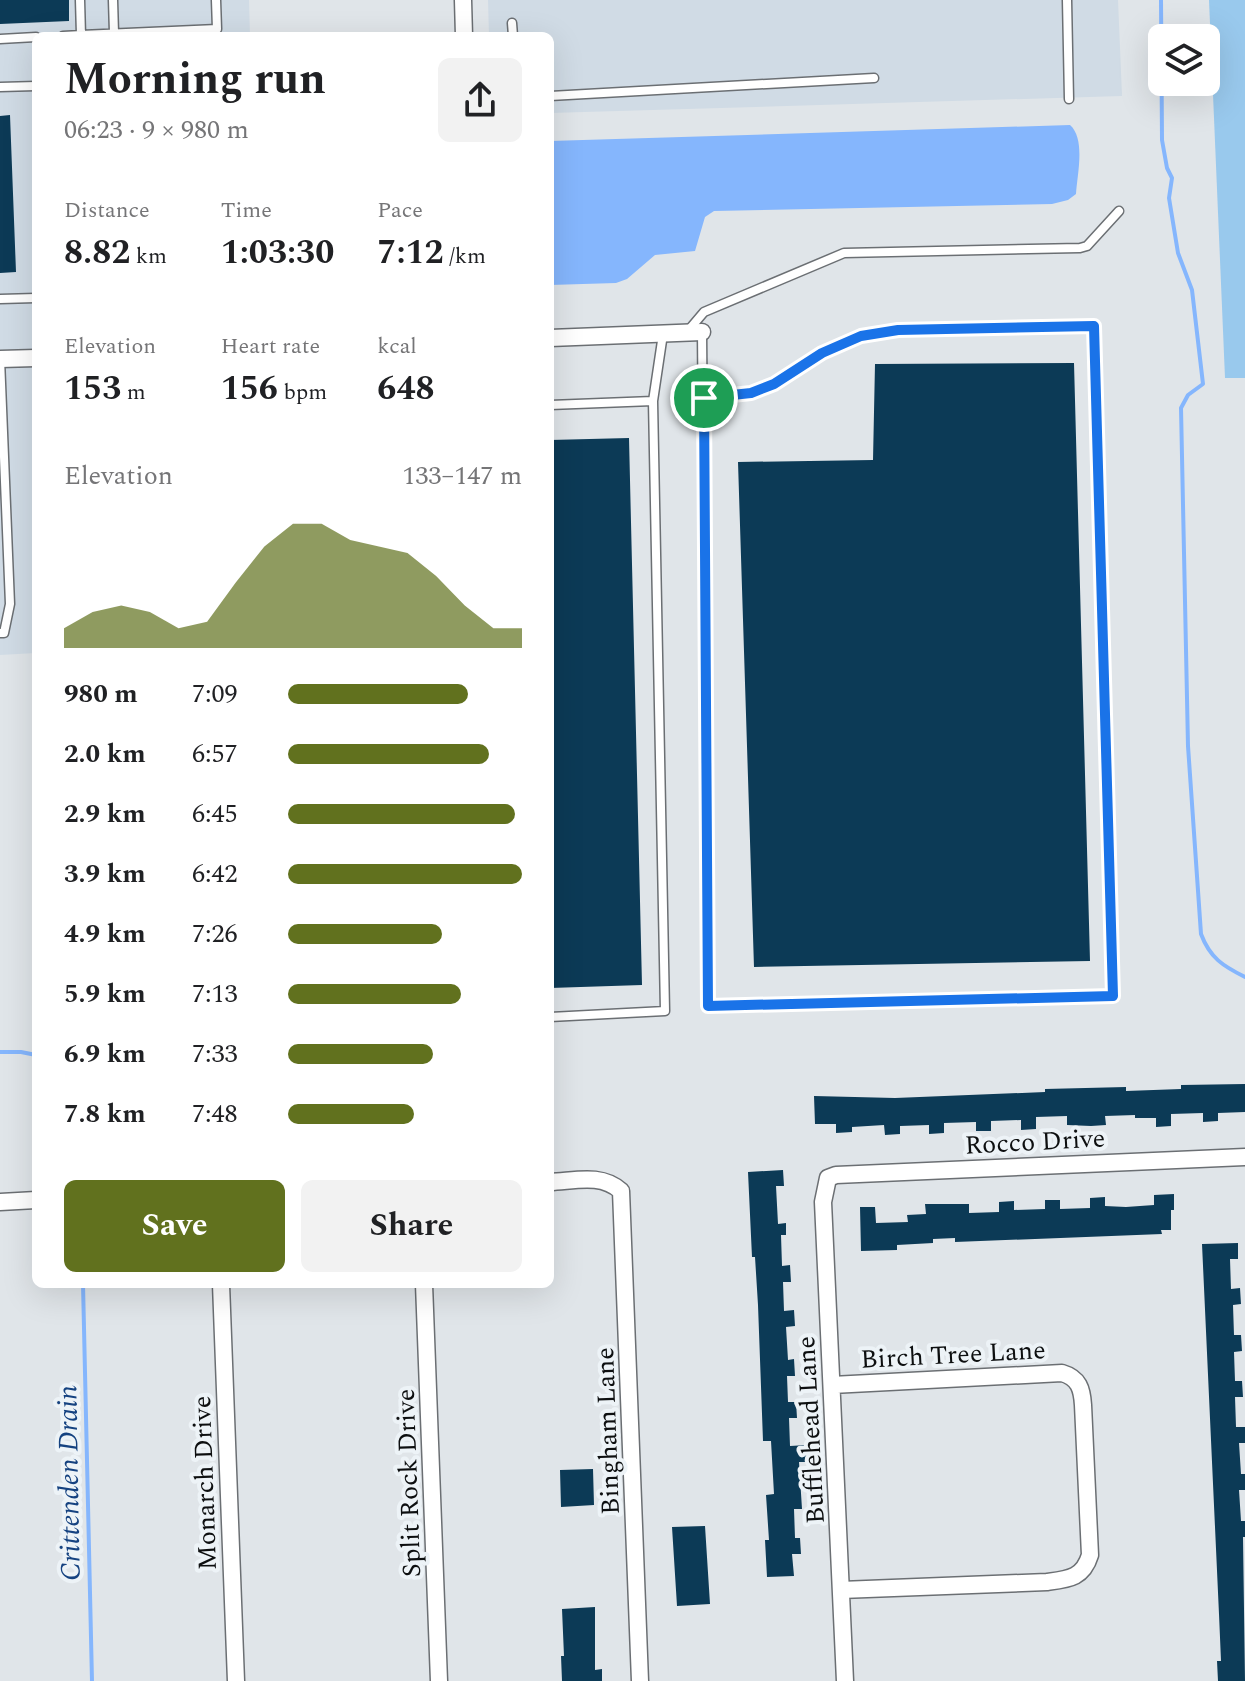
<!DOCTYPE html>
<meta charset="utf-8">
<style>
:root{--surface:#fff;--page:#f2f2f2;--text:#202124;--muted:#757577;--accent:#61711e}
body{margin:0;font-family:Spectral,serif;background:var(--page);color:var(--text);height:100vh;display:flex;flex-direction:column;font-size:30px;white-space:nowrap}
*{box-sizing:border-box;margin:0}
p{font-size:26px;color:var(--muted)}
.icon{flex:none;width:44px;height:44px;fill:none;stroke:currentColor;stroke-width:2;stroke-linecap:round;stroke-linejoin:round}
.map{position:relative;flex:1;overflow:hidden}
.panel{position:absolute;left:32px;top:32px;width:522px;height:1256px;display:flex;flex-direction:column;background:var(--surface);border-radius:12px;box-shadow:0 8px 32px #0002}
.panel>*{flex:none}
.tools{position:absolute;left:1148px;top:24px;display:grid;gap:16px}
.tools a{display:grid;place-items:center;width:72px;height:72px;border-radius:12px;background:var(--surface);box-shadow:0 8px 32px #0002;font-size:40px}
.pin{position:absolute;display:grid;place-items:center;width:68px;height:68px;color:#fff;margin:-34px;border:4px solid #fff;border-radius:50%;box-shadow:0 2px 8px #0007}
.round{display:grid;place-items:center;flex:none;width:84px;height:84px;border-radius:12px;background:var(--page)}
.head{display:flex;align-items:center;justify-content:space-between;height:136px;padding:0 32px}
h1{font-size:44px;font-weight:700;line-height:60px}
.figures{display:grid;grid-template-columns:repeat(3,1fr);gap:12px;height:136px;padding:8px 32px}
.figures div{display:grid;align-content:center}
.figures b{font-size:34px;font-weight:700}
.figures small{font-size:22px;font-weight:400}
.figures p{font-size:22px}
.chart{height:224px;padding:16px 32px}
.chart p{display:flex;justify-content:space-between}
.chart svg{width:100%;height:144px;margin-top:8px;fill:var(--accent);opacity:.7}
.action{display:flex;gap:16px;margin-top:auto;padding:16px 32px}
.action a{flex:1;height:92px;border-radius:12px;background:var(--accent);color:#fff;font-size:32px;font-weight:700;line-height:92px;text-align:center}
.action a+a{background:var(--page);color:var(--text)}
ul{padding:0 32px;list-style:none;font-size:26px}
li{display:grid;grid-template-columns:128px 96px 1fr;align-items:center;height:60px}
li i{height:20px;border-radius:10px;background:var(--accent)}
.map>svg:first-child{display:block}
.built{fill:#d0dbe5}
.green{fill:#99c9ed}
.water{fill:#85b6fd}
.lines{fill:none;stroke-linecap:round;stroke-linejoin:round}
.stream{stroke:#85b6fd;stroke-width:4}
.building{fill:#0c3a56}
.lane-casing{stroke:#6b6f73;stroke-width:11}
.street-casing{stroke:#6b6f73;stroke-width:19}
.lane{stroke:#fff;stroke-width:8}
.street{stroke:#fff;stroke-width:16}
.route-casing{stroke:#fff;stroke-width:16}
.route{stroke:#1a73e8;stroke-width:10}
.labels{text-anchor:middle;stroke-width:8;stroke-linejoin:round;paint-order:stroke}
.street-label{font-size:26px;fill:#0d0f10;stroke:#edf3f7}
.water-label{font-size:28px;font-style:italic;fill:#154280;stroke:#edf3f7}
</style>
<div class="map">
<svg width="1245" height="1681" viewBox="0 0 1245 1681">
<rect width="100%" height="100%" fill="#e0e5e9"/>
<path class="built" d="M0 0H249L250 36H36V653L0 655Z
M488 0H1118L1122 96 550 113V36H489Z"/>
<path class="green" d="M1209 0H1245V378H1225Z"/>
<path class="water" d="M1070 125C1086 139 1077 175 1076 194L1068 200 1052 204 714 211 705 217 695 251 655 255 627 279 616 283 550 285V141Z"/>
<g class="lines">
<path class="stream" d="M1161 0 1162 140 1167 168 1172 178 1169 198 1178 253 1192 290 1203 384 1188 395 1181 408 1188 746 1201 934C1210 958 1223 966 1245 977
M0 1052H21L36 1055
M83 1284 92 1681"/>
</g>
<path class="building" d="M0 0H69V21L0 24Z
M10 115 16 272 0 273V116Z
M1074 363 1090 961 754 967 738 462 873 460 875 364Z
M629 438 642 985 550 988V440Z
M1245 1084V1112L1218 1113V1121L1203 1122V1113L1171 1114V1126L1156 1127V1118H1135V1115L1105 1116 1106 1125 1091 1126 1067 1125V1116L1036 1117V1129L1021 1130V1120L991 1121V1131H976V1122L944 1123V1133L929 1134V1125L900 1126V1134L885 1135 884 1125 852 1127V1132L836 1133V1124H815L814 1096 895 1098 1045 1092V1089L1126 1087V1091L1181 1089V1085Z
M783 1170 784 1186H776L778 1224 786 1223V1235H781L782 1266 790 1265 791 1282H783L784 1311 794 1310 795 1326 786 1327 788 1360 794 1359 795 1376H787L788 1402H796L797 1418H789L790 1446 807 1445V1462H799L802 1509H794L795 1538H800L801 1554H792L794 1576 767 1577 765 1540H769L766 1495 774 1494 771 1441H763L758 1305 755 1257H752L748 1172Z
M1174 1194V1210H1171V1230H1161L1162 1234 955 1242V1238L933 1239V1243L897 1245V1250L861 1251 860 1207H875L876 1223 908 1222 907 1215 926 1214 925 1204H969V1213L999 1212V1202L1014 1201V1210L1045 1209V1200H1060V1209L1090 1208V1198L1105 1197V1206L1126 1207 1154 1205V1195Z
M1238 1243V1259H1230L1231 1289 1240 1288 1241 1304 1233 1305 1234 1335H1241L1242 1351 1234 1352 1235 1381H1242L1243 1397H1235L1236 1427H1245V1443H1239L1241 1474H1245V1490H1239L1241 1521H1245V1537H1243L1245 1681H1218L1217 1661H1221L1219 1614 1202 1244Z
M593 1469 594 1505 561 1507 560 1470Z
M705 1526 710 1604 677 1606 672 1527Z
M595 1607V1670L602 1669V1681H562L561 1656H564L562 1609Z"/>
<g class="lines">
<g class="lane-casing">
<path id="lane" d="M113 0 114 33
M1067 0 1069 99
M512 23 513 36
M81 35 217 29 216 0
M63 36 81 35 80 0
M0 39 36 37
M0 87 36 86
M550 96 874 78
M0 299 36 298
M687 332 704 312 844 253 1080 248 1087 246 1119 211
M702 332 708 1006 1113 996 1094 326 898 330 861 336 822 353 774 384 751 393 704 398
M0 359 10 604 4 633H0
M550 405 653 401
M550 1017 665 1011 653 401 663 334"/>
</g>
<g class="street-casing">
<path id="street" d="M463 0 464 36
M550 338 702 332
M0 359 36 358
M550 1182C575 1181 601 1173 621 1191L640 1681
M0 1202 36 1200
M221 1284 236 1681
M424 1284 439 1681
M832 1385 1062 1373C1079 1378 1082 1389 1083 1405L1090 1555C1083 1578 1069 1579 1047 1582L841 1590
M845 1681 823 1202 828 1178 836 1175 1245 1157"/>
</g>
<use href="#lane" class="lane"/>
<use href="#street" class="street"/>
</g>
<g class="lines">
<g class="route-casing">
<path id="route" d="M1094 326 1113 996 708 1006 704 398 751 393 774 384 822 353 861 336 898 330Z"/>
</g>
<use href="#route" class="route"/>
</g>
<g class="labels">
<g class="street-label">
<text transform="translate(1035 1141) rotate(-3)" y="9">Rocco Drive</text>
<text transform="translate(953 1354) rotate(-3)" y="9">Birch Tree Lane</text>
<text transform="translate(810 1430) rotate(-93)" y="9">Bufflehead Lane</text>
<text transform="translate(607 1431) rotate(-92)" y="9">Bingham Lane</text>
<text transform="translate(204 1483) rotate(-92)" y="9">Monarch Drive</text>
<text transform="translate(408 1483) rotate(-92)" y="9">Split Rock Drive</text>
</g>
<g class="water-label">
<text transform="translate(68 1483) rotate(-91)" y="10">Crittenden Drain</text>
</g>
</g>
</svg>
<div class="tools">
<a><svg class="icon" aria-label="layers" viewBox="0 0 24 24"><path d="M12 4l9 5-9 5-9-5zM3 14l9 5 9-5"/></svg></a>
</div>
<div class="pin" style="left:704px;top:398px;background:#1e9e55"><svg class="icon" aria-label="arrive" viewBox="0 0 24 24"><path d="M6 21V4h12l-3 4 3 4H6"/></svg></div>
<section class="panel">
<div class="head"><div><h1>Morning run</h1><p>06:23 · 9 × 980 m</p></div><a class="round"><svg class="icon" aria-label="share" viewBox="0 0 24 24"><path d="M12 15V3M7 8l5-5 5 5M5 13v7h14v-7"/></svg></a></div>
<div class="figures">
<div><p>Distance</p><b>8.82<small> km</small></b></div>
<div><p>Time</p><b>1:03:30</b></div>
<div><p>Pace</p><b>7:12<small> /km</small></b></div>
</div>
<div class="figures">
<div><p>Elevation</p><b>153<small> m</small></b></div>
<div><p>Heart rate</p><b>156<small> bpm</small></b></div>
<div><p>kcal</p><b>648</b></div>
</div>
<div class="chart"><p><span>Elevation</span>133–147 m</p>
<svg viewBox="0 0 160 44" preserveAspectRatio="none"><path d="M0 44V38L10 33L20 31L30 33L40 38L50 36L60 24L70 13L80 6L90 6L100 11L110 13L120 15L130 22L140 31L150 38L160 38V44z"/></svg>
</div>
<ul>
<li><b>980 m</b>7:09<i style="width:77%"></i></li>
<li><b>2.0 km</b>6:57<i style="width:86%"></i></li>
<li><b>2.9 km</b>6:45<i style="width:97%"></i></li>
<li><b>3.9 km</b>6:42<i style="width:100%"></i></li>
<li><b>4.9 km</b>7:26<i style="width:66%"></i></li>
<li><b>5.9 km</b>7:13<i style="width:74%"></i></li>
<li><b>6.9 km</b>7:33<i style="width:62%"></i></li>
<li><b>7.8 km</b>7:48<i style="width:54%"></i></li>
</ul>
<div class="action"><a>Save</a><a>Share</a></div>
</section>
</div>
